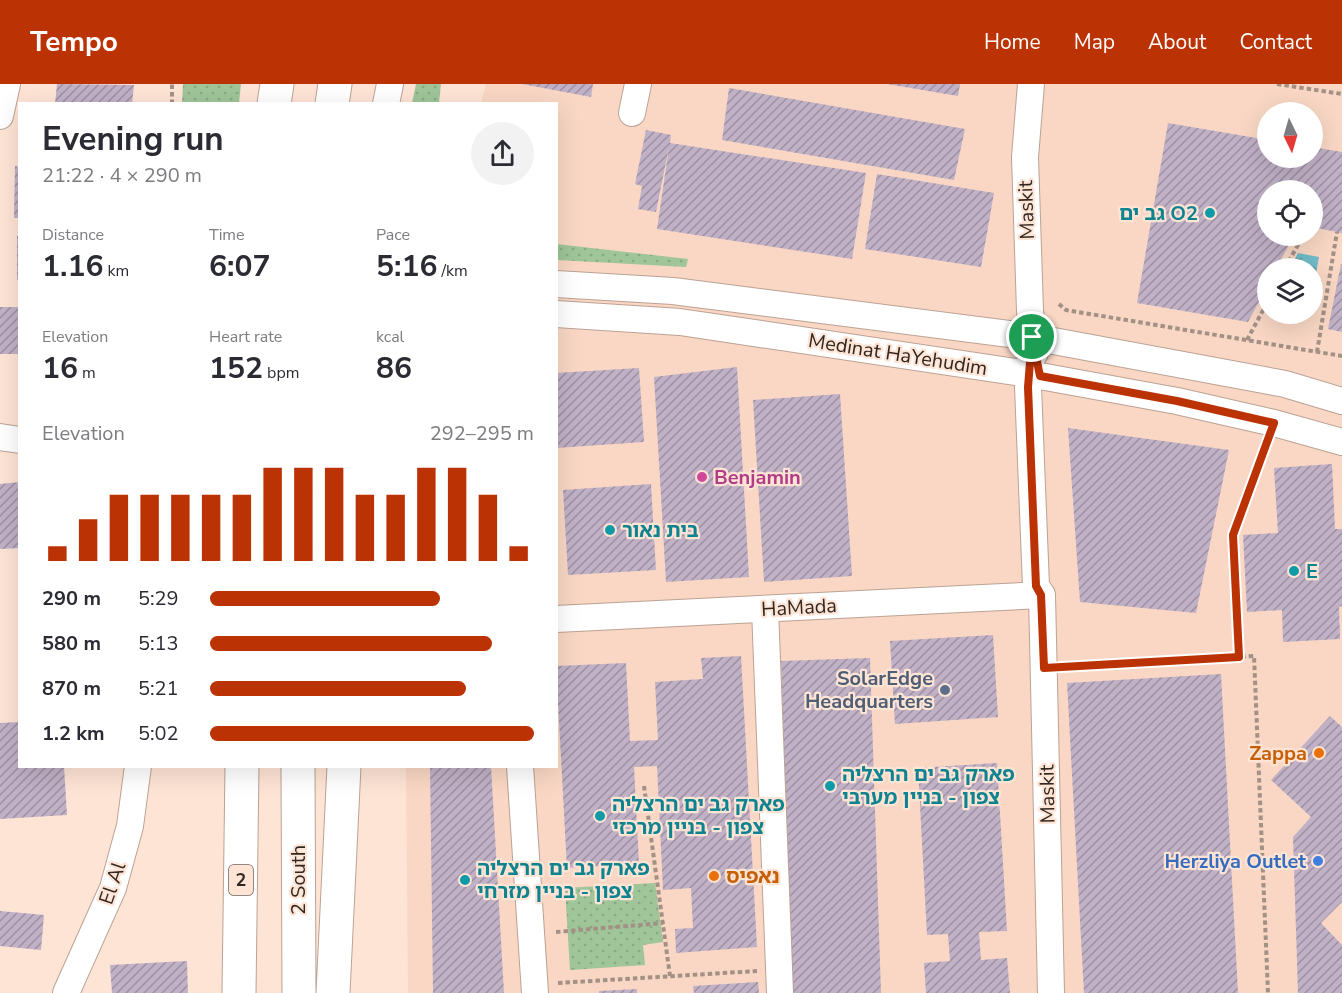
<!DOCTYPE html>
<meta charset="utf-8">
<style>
:root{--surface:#fff;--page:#f2f2f3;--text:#2b2b33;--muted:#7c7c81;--accent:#bb3204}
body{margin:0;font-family:"Nunito Sans","Noto Sans Hebrew",sans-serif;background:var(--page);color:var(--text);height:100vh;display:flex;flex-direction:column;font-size:22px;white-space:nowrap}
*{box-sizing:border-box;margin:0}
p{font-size:20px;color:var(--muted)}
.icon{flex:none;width:33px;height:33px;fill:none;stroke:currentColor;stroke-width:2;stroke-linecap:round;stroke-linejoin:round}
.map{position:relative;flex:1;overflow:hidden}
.side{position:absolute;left:18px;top:18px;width:540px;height:666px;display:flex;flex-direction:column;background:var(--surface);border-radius:0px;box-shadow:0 6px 24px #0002}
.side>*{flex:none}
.needle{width:39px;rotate:175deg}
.tools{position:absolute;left:1257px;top:18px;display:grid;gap:12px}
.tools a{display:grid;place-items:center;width:66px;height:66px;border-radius:50%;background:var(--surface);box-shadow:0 6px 24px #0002;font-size:30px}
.pin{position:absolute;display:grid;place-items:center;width:51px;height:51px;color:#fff;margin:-26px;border:3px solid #fff;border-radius:50%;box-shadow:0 2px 6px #0007}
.round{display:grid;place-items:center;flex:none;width:63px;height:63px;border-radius:32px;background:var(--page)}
.summary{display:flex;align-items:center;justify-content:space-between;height:102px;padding:0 24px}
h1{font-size:33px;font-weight:700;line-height:45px}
.figures{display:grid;grid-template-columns:repeat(3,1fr);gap:9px;height:102px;padding:6px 24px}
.figures div{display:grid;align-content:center}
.figures b{font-size:30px;font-weight:700}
.figures small{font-size:16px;font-weight:400}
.figures p{font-size:16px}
.chart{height:168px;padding:12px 24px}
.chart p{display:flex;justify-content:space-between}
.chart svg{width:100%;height:108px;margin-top:6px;stroke:var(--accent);stroke-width:6}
ul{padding:0 24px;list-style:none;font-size:20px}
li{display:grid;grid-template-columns:96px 72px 1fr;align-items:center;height:45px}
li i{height:15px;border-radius:8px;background:var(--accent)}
header{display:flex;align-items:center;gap:36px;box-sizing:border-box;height:84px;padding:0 30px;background:var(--accent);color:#fff}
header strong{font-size:28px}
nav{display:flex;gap:33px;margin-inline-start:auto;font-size:21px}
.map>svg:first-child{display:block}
.built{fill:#f9d7c4;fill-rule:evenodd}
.grass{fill:url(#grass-dots)}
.water{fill:url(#water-ripples)}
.building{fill:url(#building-hatch)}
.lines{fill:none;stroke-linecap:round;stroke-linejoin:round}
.minor-casing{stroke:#bba294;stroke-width:28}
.highway-casing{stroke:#bba294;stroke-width:35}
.path{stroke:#a49186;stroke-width:4;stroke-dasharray:4.5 3;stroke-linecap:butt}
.minor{stroke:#fff;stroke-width:26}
.highway{stroke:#fff;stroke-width:33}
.route-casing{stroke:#fff;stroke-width:12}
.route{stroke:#bb3204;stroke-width:8}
.culture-dot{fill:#0f9aa8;stroke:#fee4d5;stroke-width:2}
.hotel-dot{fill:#d1479c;stroke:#fee4d5;stroke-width:2}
.service-dot{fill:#5c6f8a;stroke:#fee4d5;stroke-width:2}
.food-dot{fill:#e8710a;stroke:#fee4d5;stroke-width:2}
.shop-dot{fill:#3f7fe0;stroke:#fee4d5;stroke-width:2}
.labels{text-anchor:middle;stroke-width:4.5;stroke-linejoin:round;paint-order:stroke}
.shield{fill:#fee4d5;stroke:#6e6057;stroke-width:1.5}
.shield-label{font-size:18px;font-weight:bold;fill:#312721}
.street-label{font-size:20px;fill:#312721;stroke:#fee4d5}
.culture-label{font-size:20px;font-weight:bold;fill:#0d838f;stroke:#fee4d5;text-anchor:start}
.hotel-label{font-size:20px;font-weight:bold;fill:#b23c85;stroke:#fee4d5;text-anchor:start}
.service-label{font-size:20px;font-weight:bold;fill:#4e5e75;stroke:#fee4d5;text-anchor:end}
.food-label{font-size:20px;font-weight:bold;fill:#c56008;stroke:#fee4d5;text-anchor:end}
.shop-label{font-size:20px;font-weight:bold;fill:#366cbe;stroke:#fee4d5;text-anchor:end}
</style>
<header>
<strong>Tempo</strong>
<nav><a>Home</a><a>Map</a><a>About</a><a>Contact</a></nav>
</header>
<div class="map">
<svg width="1342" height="909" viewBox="0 0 1342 909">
<defs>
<pattern id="grass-dots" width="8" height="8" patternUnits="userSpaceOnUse" patternTransform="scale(1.5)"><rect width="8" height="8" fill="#9fc599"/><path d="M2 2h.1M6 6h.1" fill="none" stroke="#89a984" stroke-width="1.8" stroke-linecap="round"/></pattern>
<pattern id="water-ripples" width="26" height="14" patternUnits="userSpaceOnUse" patternTransform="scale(1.5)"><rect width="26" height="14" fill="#72bcc9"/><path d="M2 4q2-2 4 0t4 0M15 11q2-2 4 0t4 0" fill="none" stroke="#5e99a3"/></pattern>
<pattern id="building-hatch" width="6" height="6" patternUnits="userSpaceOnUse" patternTransform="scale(1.5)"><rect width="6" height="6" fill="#c1b1c7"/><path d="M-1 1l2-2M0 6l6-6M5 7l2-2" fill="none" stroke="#9d90a1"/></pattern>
</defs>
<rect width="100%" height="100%" fill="#fee4d5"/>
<path class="built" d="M486 0H1342V909H408L406 683 556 682V20L481 19ZM1268 28H1312V74H1268ZM1268 106H1312V152H1268ZM1268 184H1312V230H1268Z"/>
<path class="grass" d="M183 0H241L239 19H182Z
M416 0H441L439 19H412Z
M556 160 688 175 686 183 557 176Z
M655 799 663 858 643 861 645 881 570 886 565 804Z"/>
<path class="water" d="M1298 169 1319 173 1314 201 1312 184H1290Z"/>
<path class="building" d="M57 0 134 1 132 20H55Z
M522 0H593L591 13Z
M887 0H960L958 12Z
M729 4 965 45 954 96 722 56Z
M1168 39 1268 56V74H1312V63L1342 68V149L1312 143V106H1268V152H1294L1276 184H1268V201L1248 238 1137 219Z
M646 46 671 51 670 59 866 89 852 175 657 145 669 63 656 128 638 125 642 102 635 100Z
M15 82 20 83V134H14Z
M877 90 994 109 981 183 865 165Z
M17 152H20V196H17Z
M1341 180H1342V248L1328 245Z
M0 223H20V270H0Z
M737 283 749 493 666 498 654 293Z
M639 284 644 358 556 364V289Z
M840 310 852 492 764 498 753 316Z
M1068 344 1229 366 1196 529 1080 518Z
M1332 380 1335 445H1342V522L1339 523 1340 555 1283 558 1282 526 1247 528 1243 451 1278 449 1274 384Z
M20 398V464L0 465V400Z
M651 400 656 486 568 491 563 406Z
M993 551 998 633 895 640 890 557Z
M741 572 757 863 676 869 675 845 693 844 691 804 663 806 657 682 634 683 639 780 567 784 556 582 626 579 630 657 658 656 655 598 703 595 701 574Z
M870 574 881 909H792L781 577Z
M1221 590 1238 909H1084L1067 599Z
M1330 632 1342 643V818L1321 839 1342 861V909H1298L1293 753 1311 733 1271 696Z
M20 638V682H64L67 731 0 735V639Z
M997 679 1007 847 979 848 981 876 1007 874 1010 909H926L924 879 950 877 948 850 927 851 918 684Z
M430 682H491L504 909H433Z
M0 827 44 831 41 866 0 862Z
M187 877 188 909H112L110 881Z
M758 898 759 909H694L693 902Z
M637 905V909H599V907Z"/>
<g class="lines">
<g class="minor-casing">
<path id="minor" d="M1031 0 1025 73 1030 227 1035 269
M386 20 390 0
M632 29 638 0
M0 32 7 0
M556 200 673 207 1032 253 1285 300 1342 317
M556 230 680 238 1029 290 1177 317 1274 339 1342 358
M1032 253 1028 303 1036 502 1042 511 1051 909
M0 353 20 356
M765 525 780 909
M556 535 1042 511
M520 682 535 909
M66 909 113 804 130 742 138 682"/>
</g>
<g class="highway-casing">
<path id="highway" d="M274 20 277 0
M332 20 335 0
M298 682 299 909
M239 909 242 682
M333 909 344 682"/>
</g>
<path class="path" d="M1277 0 1342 10
M172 20V0
M1285 184 1303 152
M1059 220 1066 226 1342 272
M1247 256 1268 217
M1317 268 1337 148
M1239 573 1233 451 1266 361
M1069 583 1254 572 1268 909
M644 702 670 892
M556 848 663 839
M558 899 757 887"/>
<use href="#minor" class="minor"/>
<use href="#highway" class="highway"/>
</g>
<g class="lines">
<g class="route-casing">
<path id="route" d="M1032 253 1040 292 1177 317 1274 339 1233 451 1239 573 1044 584 1041 511 1036 502 1028 303Z"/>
</g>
<use href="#route" class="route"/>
</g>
<g class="culture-dot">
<circle cx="1210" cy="129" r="6"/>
<circle cx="610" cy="446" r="6"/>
<circle cx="1294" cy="487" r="6"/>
<circle cx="830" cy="702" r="6"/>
<circle cx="600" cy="732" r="6"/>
<circle cx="465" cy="796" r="6"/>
</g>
<circle class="hotel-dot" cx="702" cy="393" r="6"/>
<circle class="service-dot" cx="945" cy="606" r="6"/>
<g class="food-dot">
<circle cx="1319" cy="669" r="6"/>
<circle cx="714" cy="792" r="6"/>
</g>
<circle class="shop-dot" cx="1318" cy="777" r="6"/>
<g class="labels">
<rect class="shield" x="229" y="781" width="24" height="30" rx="4.5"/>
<g class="shield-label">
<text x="241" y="802">2</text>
</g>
<g class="street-label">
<text transform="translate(1026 126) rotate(-92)" y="7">Maskit</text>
<text transform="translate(898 270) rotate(9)" y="7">Medinat HaYehudim</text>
<text transform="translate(799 523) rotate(-3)" y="7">HaMada</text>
<text transform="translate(1047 710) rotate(-91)" y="7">Maskit</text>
<text transform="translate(298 796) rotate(-90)" y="7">2 South</text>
<text transform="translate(112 799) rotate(-71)" y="7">El Al</text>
</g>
<g class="culture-label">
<text x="1198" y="136" text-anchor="end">גב ים O2</text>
<text x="622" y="453">בית נאור</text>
<text x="1306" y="494">E</text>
<text x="842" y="697">פארק גב ים הרצליה<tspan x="842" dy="23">צפון - בניין מערבי</tspan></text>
<text x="612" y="727">פארק גב ים הרצליה<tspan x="612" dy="23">צפון - בניין מרכזי</tspan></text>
<text x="477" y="791">פארק גב ים הרצליה<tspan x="477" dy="23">צפון - בניין מזרחי</tspan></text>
</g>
<g class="hotel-label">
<text x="714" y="400">Benjamin</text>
</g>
<g class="service-label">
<text x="933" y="601">SolarEdge<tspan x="933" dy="23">Headquarters</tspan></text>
</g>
<g class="food-label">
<text x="1307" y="676">Zappa</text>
<text x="726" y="799" text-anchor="start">נאפיס</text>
</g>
<g class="shop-label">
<text x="1306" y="784">Herzliya Outlet</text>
</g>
</g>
</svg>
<div class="tools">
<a><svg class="needle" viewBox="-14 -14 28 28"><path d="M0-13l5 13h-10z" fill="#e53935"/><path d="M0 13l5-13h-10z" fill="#7c7c81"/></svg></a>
<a><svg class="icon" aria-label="locate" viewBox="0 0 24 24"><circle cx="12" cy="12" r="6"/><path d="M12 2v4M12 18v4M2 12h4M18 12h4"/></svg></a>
<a><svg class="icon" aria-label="layers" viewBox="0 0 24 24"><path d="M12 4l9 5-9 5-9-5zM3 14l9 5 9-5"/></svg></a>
</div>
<div class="pin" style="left:1032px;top:253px;background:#1e9e55"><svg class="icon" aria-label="arrive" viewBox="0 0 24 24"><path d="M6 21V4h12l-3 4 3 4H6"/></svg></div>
<section class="side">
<div class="summary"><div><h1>Evening run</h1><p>21:22 · 4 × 290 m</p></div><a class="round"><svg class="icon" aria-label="share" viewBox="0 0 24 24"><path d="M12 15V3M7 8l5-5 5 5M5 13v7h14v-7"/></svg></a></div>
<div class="figures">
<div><p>Distance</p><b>1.16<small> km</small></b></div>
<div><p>Time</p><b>6:07</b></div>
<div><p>Pace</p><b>5:16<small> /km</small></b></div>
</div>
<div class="figures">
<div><p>Elevation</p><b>16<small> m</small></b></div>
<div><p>Heart rate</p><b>152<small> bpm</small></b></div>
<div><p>kcal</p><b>86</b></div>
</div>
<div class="chart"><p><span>Elevation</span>292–295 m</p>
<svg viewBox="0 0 160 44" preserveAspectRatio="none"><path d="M5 44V38M15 44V27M25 44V17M35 44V17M45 44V17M55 44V17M65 44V17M75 44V6M85 44V6M95 44V6M105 44V17M115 44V17M125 44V6M135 44V6M145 44V17M155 44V38"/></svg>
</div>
<ul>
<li><b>290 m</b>5:29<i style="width:71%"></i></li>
<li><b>580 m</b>5:13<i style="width:87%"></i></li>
<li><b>870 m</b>5:21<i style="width:79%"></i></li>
<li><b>1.2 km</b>5:02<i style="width:100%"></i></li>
</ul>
</section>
</div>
